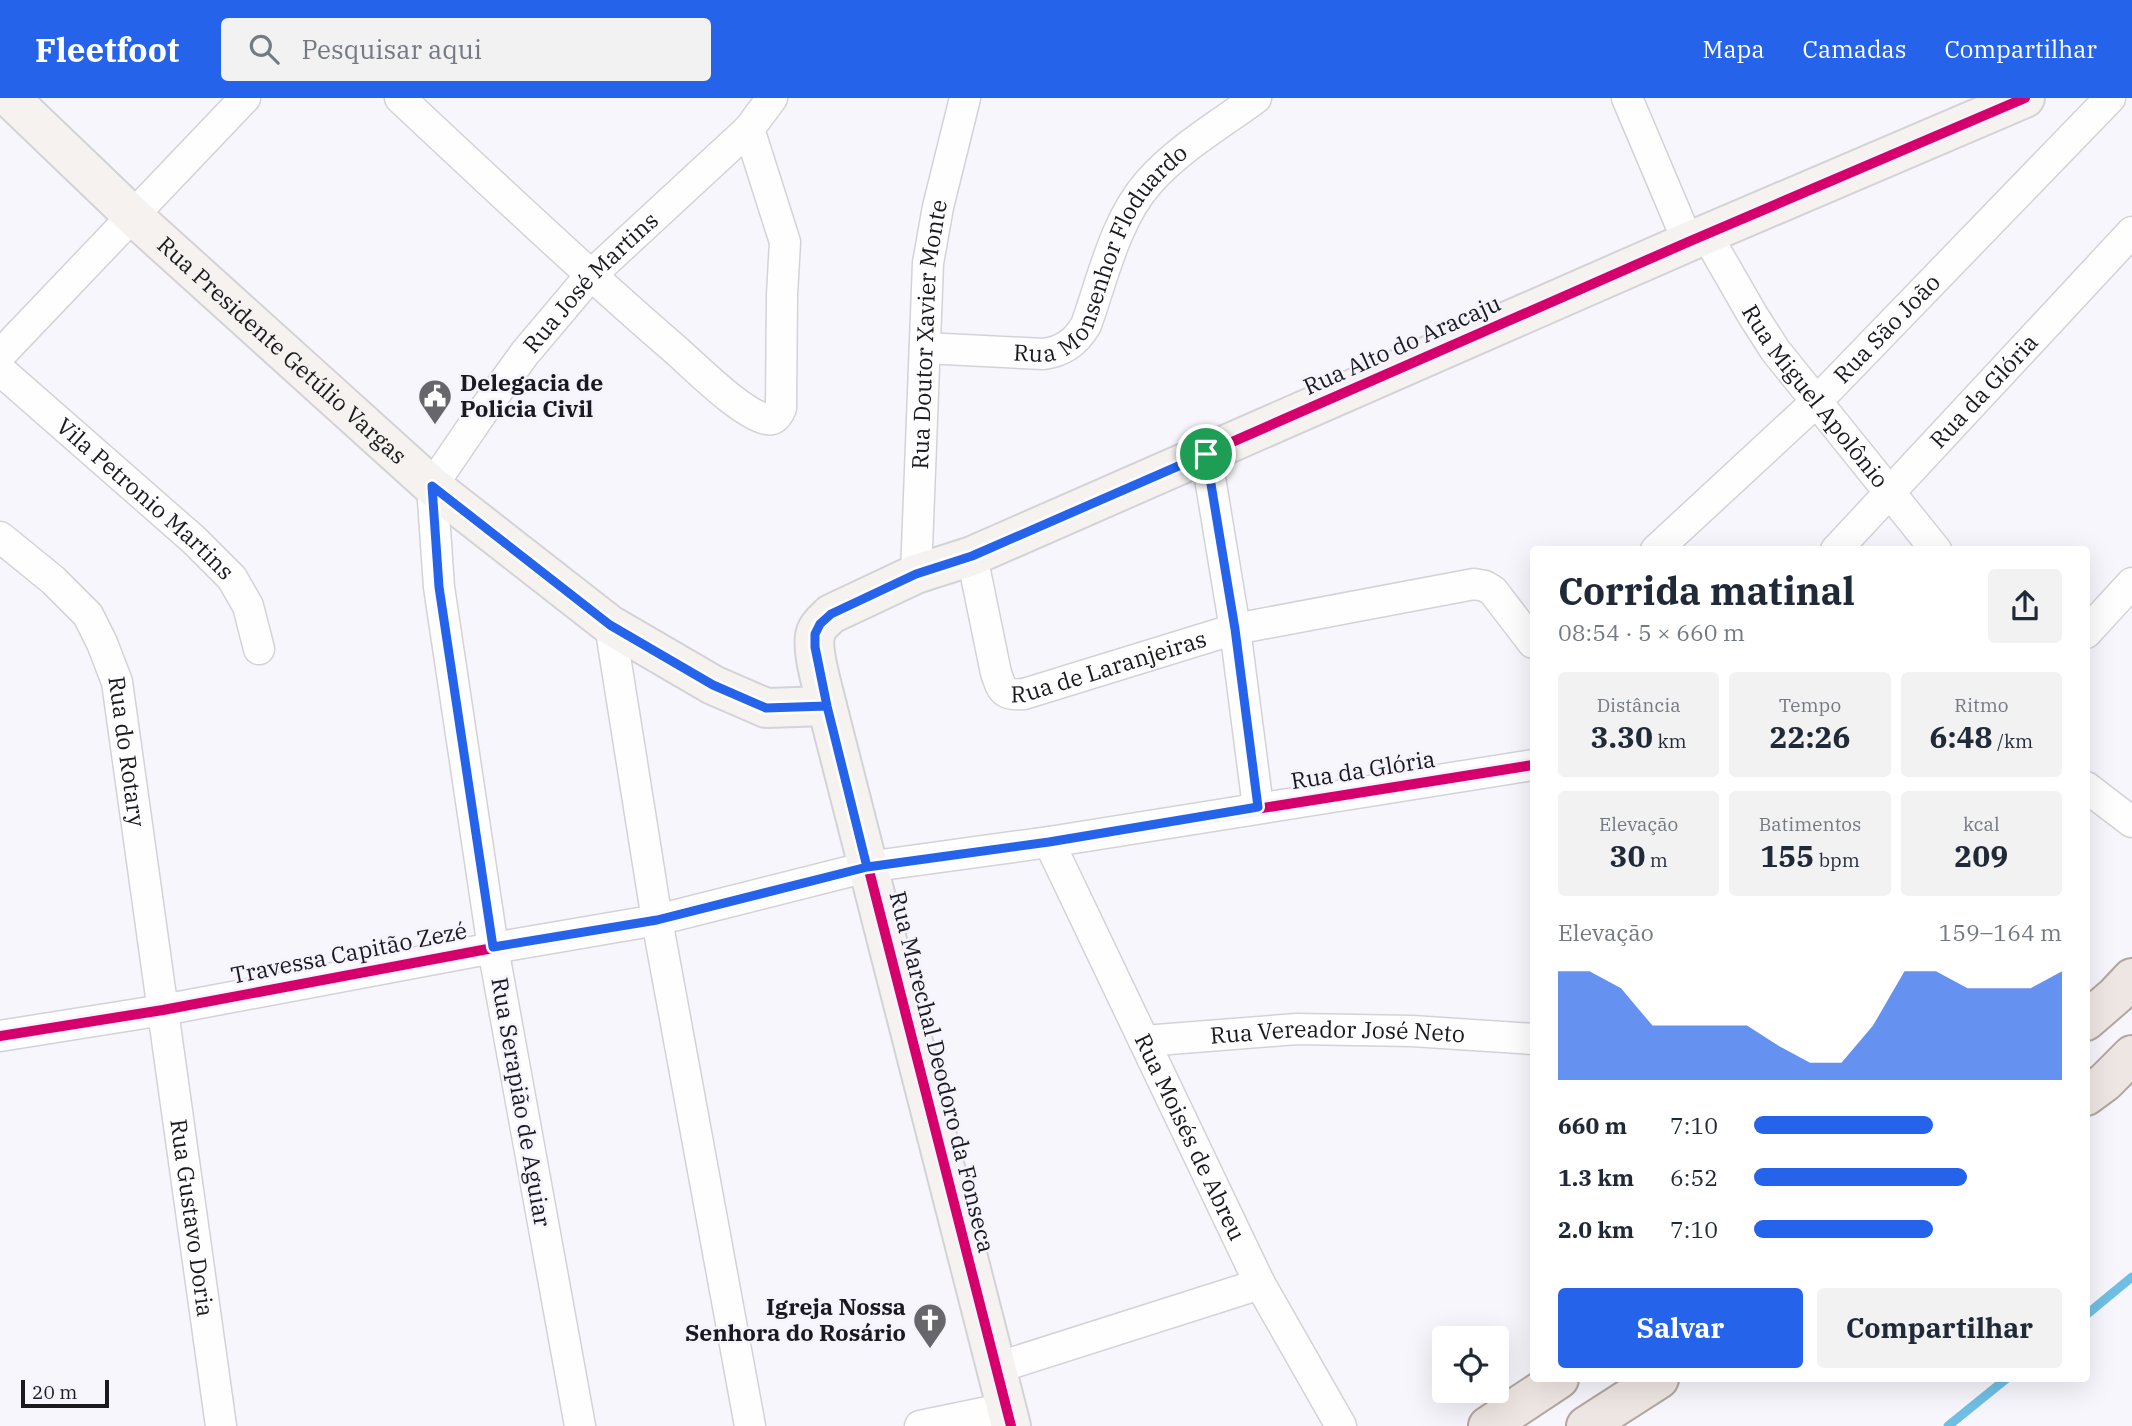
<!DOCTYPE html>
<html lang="pt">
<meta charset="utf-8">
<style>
:root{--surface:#fff;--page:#f2f2f3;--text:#1f2937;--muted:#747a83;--accent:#2563eb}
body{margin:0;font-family:"IBM Plex Serif",serif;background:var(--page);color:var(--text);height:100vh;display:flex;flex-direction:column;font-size:26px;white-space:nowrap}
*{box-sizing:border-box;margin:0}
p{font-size:23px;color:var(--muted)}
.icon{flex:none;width:38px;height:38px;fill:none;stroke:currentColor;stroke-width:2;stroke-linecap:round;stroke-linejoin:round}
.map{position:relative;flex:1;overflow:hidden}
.sheet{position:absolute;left:1530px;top:448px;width:560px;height:836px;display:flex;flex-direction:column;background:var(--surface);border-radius:7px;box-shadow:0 7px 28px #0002}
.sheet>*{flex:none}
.controls{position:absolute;left:1432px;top:1228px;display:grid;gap:14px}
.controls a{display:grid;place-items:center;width:77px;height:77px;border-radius:7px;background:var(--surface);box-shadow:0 7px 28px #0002;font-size:35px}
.scale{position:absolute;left:21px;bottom:18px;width:88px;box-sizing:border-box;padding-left:7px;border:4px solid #1a191d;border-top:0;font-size:19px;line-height:24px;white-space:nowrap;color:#1a191d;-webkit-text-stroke:5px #f5f4fe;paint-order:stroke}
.pin{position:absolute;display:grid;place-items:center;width:60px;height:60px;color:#fff;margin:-30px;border:4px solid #fff;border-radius:50%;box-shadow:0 2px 7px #0007}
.round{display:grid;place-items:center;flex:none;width:74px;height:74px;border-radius:7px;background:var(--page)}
.headline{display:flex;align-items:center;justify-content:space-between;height:119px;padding:0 28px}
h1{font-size:38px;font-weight:700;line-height:52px}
.stats{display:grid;grid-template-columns:repeat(3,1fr);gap:10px;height:119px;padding:7px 28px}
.stats div{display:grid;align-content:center;border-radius:7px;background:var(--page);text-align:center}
.stats b{font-size:30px;font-weight:700}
.stats small{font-size:19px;font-weight:400}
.stats p{font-size:19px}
.chart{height:196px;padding:14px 28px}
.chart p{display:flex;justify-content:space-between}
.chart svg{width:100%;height:126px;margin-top:7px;fill:var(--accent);opacity:.7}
.button{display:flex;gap:14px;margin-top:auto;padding:14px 28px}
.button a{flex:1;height:80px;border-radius:7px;background:var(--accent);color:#fff;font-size:28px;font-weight:700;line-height:80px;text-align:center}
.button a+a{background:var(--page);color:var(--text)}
ul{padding:0 28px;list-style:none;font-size:23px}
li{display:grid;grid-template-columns:112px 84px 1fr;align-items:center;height:52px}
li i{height:18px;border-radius:9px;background:var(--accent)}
header{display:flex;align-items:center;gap:42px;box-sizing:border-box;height:98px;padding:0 35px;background:var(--accent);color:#fff}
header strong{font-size:33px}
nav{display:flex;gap:38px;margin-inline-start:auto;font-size:24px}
.search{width:490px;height:63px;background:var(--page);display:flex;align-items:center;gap:18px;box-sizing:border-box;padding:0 24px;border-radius:7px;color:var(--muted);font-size:26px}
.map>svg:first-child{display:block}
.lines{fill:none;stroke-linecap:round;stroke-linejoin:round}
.stream{stroke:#6fbfe4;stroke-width:9}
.street-casing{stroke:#d3d3d7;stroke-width:33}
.secondary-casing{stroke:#d3d3d7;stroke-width:42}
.primary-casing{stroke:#b3a6a1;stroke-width:42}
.street{stroke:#fefeff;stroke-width:30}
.secondary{stroke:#f5f2f0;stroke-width:38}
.primary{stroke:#eee6e2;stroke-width:38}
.cycleway-casing{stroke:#f5f4fe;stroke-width:15}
.cycleway{stroke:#d6006c;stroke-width:10}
.route-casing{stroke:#fff;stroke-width:14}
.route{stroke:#2563eb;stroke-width:9}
.labels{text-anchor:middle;stroke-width:5;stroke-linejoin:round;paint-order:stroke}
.street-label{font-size:23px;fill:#1a191d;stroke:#f5f4fe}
.poi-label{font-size:23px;font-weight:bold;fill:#1a191d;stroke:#f5f4fe;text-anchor:start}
</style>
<header>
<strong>Fleetfoot</strong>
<div class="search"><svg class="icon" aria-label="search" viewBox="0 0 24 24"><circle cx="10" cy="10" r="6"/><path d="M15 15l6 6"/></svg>Pesquisar aqui</div>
<nav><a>Mapa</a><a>Camadas</a><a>Compartilhar</a></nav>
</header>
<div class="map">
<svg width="2132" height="1328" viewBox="0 0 2132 1328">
<rect width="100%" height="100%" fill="#f7f6fc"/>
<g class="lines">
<path class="stream" d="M2086 1217 2132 1179
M1948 1328 2006 1281"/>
<g class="street-casing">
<g id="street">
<path d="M400 0C491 85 582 171 677 253 697 271 741 315 766 321 775 323 778 317 781 310L782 197 785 144 749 31"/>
<path d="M1627 0 1688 144"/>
<path id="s1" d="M1706 136 1752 216 1775 252 1936 452"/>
<path id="s2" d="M925 250 1043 256C1063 254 1076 244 1086 227 1103 180 1115 122 1149 84 1179 50 1221 26 1256 0"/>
<path d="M0 257 245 0"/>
<path id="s3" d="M0 272 194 442 232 480 248 508 259 551"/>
<path d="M1206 356 1235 531 1258 709"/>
<path id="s4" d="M0 439 53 482 88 517 102 545 117 584 221 1328"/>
<path id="s5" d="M1656 452 1817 303 2110 0"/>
<path id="s6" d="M1836 452 2132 134"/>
<path id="s7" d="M972 458 996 575C1002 592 1003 598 1024 596L1235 531 1474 486 1485 488 1493 493 1533 545"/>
<path id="s8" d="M916 476 928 165 938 109 965 0"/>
<path d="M610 527 657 822 750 1328"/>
<path d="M2086 535 2132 485"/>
<path d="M2086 689 2132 724"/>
<path id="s9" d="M1049 744 1260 1186 1341 1328"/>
<path d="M0 938 163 912 493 850 657 822 867 769 1049 744 1533 667"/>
<path id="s10" d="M1144 943 1297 931 1412 933 1533 941"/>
<path d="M996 1270 1260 1186"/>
<path id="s11" d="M580 1328 493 850 439 489 432 388 481 316 525 255 590 178 749 31 772 0"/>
<path d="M920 1328 1007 1310"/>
</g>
</g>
<g class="secondary-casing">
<g id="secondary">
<path id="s12" d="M10 0 132 117 432 388 610 527 713 587 766 610 827 608"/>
<path d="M1011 1328 827 608C823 590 810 550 816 534 819 526 825 522 831 516L916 476 972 458 1688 144 2025 0"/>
</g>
</g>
<g class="primary-casing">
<path id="primary" d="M2086 923 2116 897 2132 880
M2086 998 2105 984 2132 957
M1488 1328 1559 1281
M1586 1328 1659 1281"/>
</g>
<use href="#street" class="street"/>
<use href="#secondary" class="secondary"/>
<use href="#primary" class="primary"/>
<g class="cycleway-casing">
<path id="cycleway" d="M0 938 163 912 493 850 657 822 867 769 1049 744 1533 667
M1011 1328 827 608C823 590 810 550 816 534 819 526 825 522 831 516L916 476 972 458 1688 144 2025 0"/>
</g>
<use href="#cycleway" class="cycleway"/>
</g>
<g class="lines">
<g class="route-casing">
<path id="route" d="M1206 356 972 458 916 476 831 516 820 526 815 536V549L827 608 867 769 657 822 493 849 439 489 432 388 610 527 713 587 766 610 827 608 867 769 1049 744 1258 709 1235 531 1206 356"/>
</g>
<use href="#route" class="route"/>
</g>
<defs>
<g id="civic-pin" transform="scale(1.75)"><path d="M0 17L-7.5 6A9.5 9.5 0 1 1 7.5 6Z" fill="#67666b" stroke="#f5f4fe"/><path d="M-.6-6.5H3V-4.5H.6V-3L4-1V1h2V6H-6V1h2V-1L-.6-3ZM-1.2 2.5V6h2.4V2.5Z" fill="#fff"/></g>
<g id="church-pin" transform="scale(1.75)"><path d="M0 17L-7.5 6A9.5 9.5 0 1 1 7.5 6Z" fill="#67666b" stroke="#f5f4fe"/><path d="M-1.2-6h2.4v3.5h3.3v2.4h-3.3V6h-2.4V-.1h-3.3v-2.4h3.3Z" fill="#fff"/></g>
</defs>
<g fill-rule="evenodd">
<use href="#civic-pin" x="435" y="298"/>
<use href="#church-pin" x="930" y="1222"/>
</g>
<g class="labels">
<g class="street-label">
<text dy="8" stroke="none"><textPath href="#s2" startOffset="233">Rua Monsenhor Floduardo</textPath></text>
<text dy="8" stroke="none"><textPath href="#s11" startOffset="1211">Rua José Martins</textPath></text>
<text dy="8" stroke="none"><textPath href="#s5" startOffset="320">Rua São João</textPath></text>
<text dy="8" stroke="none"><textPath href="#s8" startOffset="240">Rua Doutor Xavier Monte</textPath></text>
<text transform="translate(1402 247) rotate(-24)" y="8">Rua Alto do Aracaju</text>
<text dy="8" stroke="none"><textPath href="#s12" startOffset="371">Rua Presidente Getúlio Vargas</textPath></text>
<text dy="8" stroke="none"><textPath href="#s6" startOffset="217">Rua da Glória</textPath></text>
<text dy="8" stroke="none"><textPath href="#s1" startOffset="196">Rua Miguel Apolônio</textPath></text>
<text dy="8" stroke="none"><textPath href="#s3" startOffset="194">Vila Petronio Martins</textPath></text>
<text dy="8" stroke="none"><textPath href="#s7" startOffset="248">Rua de Laranjeiras</textPath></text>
<text dy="8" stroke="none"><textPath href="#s4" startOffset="261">Rua do Rotary</textPath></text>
<text transform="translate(1363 672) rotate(-9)" y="8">Rua da Glória</text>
<text transform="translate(349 855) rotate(-11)" y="8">Travessa Capitão Zezé</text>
<text dy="8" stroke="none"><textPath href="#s10" startOffset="194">Rua Vereador José Neto</textPath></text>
<text transform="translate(942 974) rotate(76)" y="8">Rua Marechal Deodoro da Fonseca</text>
<text transform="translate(521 1004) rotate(80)" y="8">Rua Serapião de Aguiar</text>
<text dy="8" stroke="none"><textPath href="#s9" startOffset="327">Rua Moisés de Abreu</textPath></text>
<text dy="8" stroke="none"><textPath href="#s4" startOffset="732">Rua Gustavo Doria</textPath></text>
</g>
<g class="poi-label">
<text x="460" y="293">Delegacia de<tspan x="460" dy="26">Policia Civil</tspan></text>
<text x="906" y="1217" text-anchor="end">Igreja Nossa<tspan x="906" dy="26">Senhora do Rosário</tspan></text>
</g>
</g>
</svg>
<div class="controls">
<a><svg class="icon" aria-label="locate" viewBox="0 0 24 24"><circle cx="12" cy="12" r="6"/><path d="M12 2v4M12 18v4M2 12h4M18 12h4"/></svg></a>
</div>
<div class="scale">20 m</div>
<div class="pin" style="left:1206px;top:356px;background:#1e9e55"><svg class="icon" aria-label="arrive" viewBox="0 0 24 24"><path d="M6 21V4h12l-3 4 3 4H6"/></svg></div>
<section class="sheet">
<div class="headline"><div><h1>Corrida matinal</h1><p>08:54 · 5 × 660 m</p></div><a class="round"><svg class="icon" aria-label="share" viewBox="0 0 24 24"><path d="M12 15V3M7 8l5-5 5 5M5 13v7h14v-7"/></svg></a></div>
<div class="stats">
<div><p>Distância</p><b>3.30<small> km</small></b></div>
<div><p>Tempo</p><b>22:26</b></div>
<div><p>Ritmo</p><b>6:48<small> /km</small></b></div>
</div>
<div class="stats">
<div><p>Elevação</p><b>30<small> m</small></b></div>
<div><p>Batimentos</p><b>155<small> bpm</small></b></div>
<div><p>kcal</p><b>209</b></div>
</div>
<div class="chart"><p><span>Elevação</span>159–164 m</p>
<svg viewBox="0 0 160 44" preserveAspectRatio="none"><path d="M0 44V6L10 6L20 12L30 25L40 25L50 25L60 25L70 32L80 38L90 38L100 25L110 6L120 6L130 12L140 12L150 12L160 6V44z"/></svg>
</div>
<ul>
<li><b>660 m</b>7:10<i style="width:58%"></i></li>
<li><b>1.3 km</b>6:52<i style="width:69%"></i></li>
<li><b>2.0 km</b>7:10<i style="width:58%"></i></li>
</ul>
<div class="button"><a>Salvar</a><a>Compartilhar</a></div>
</section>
</div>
